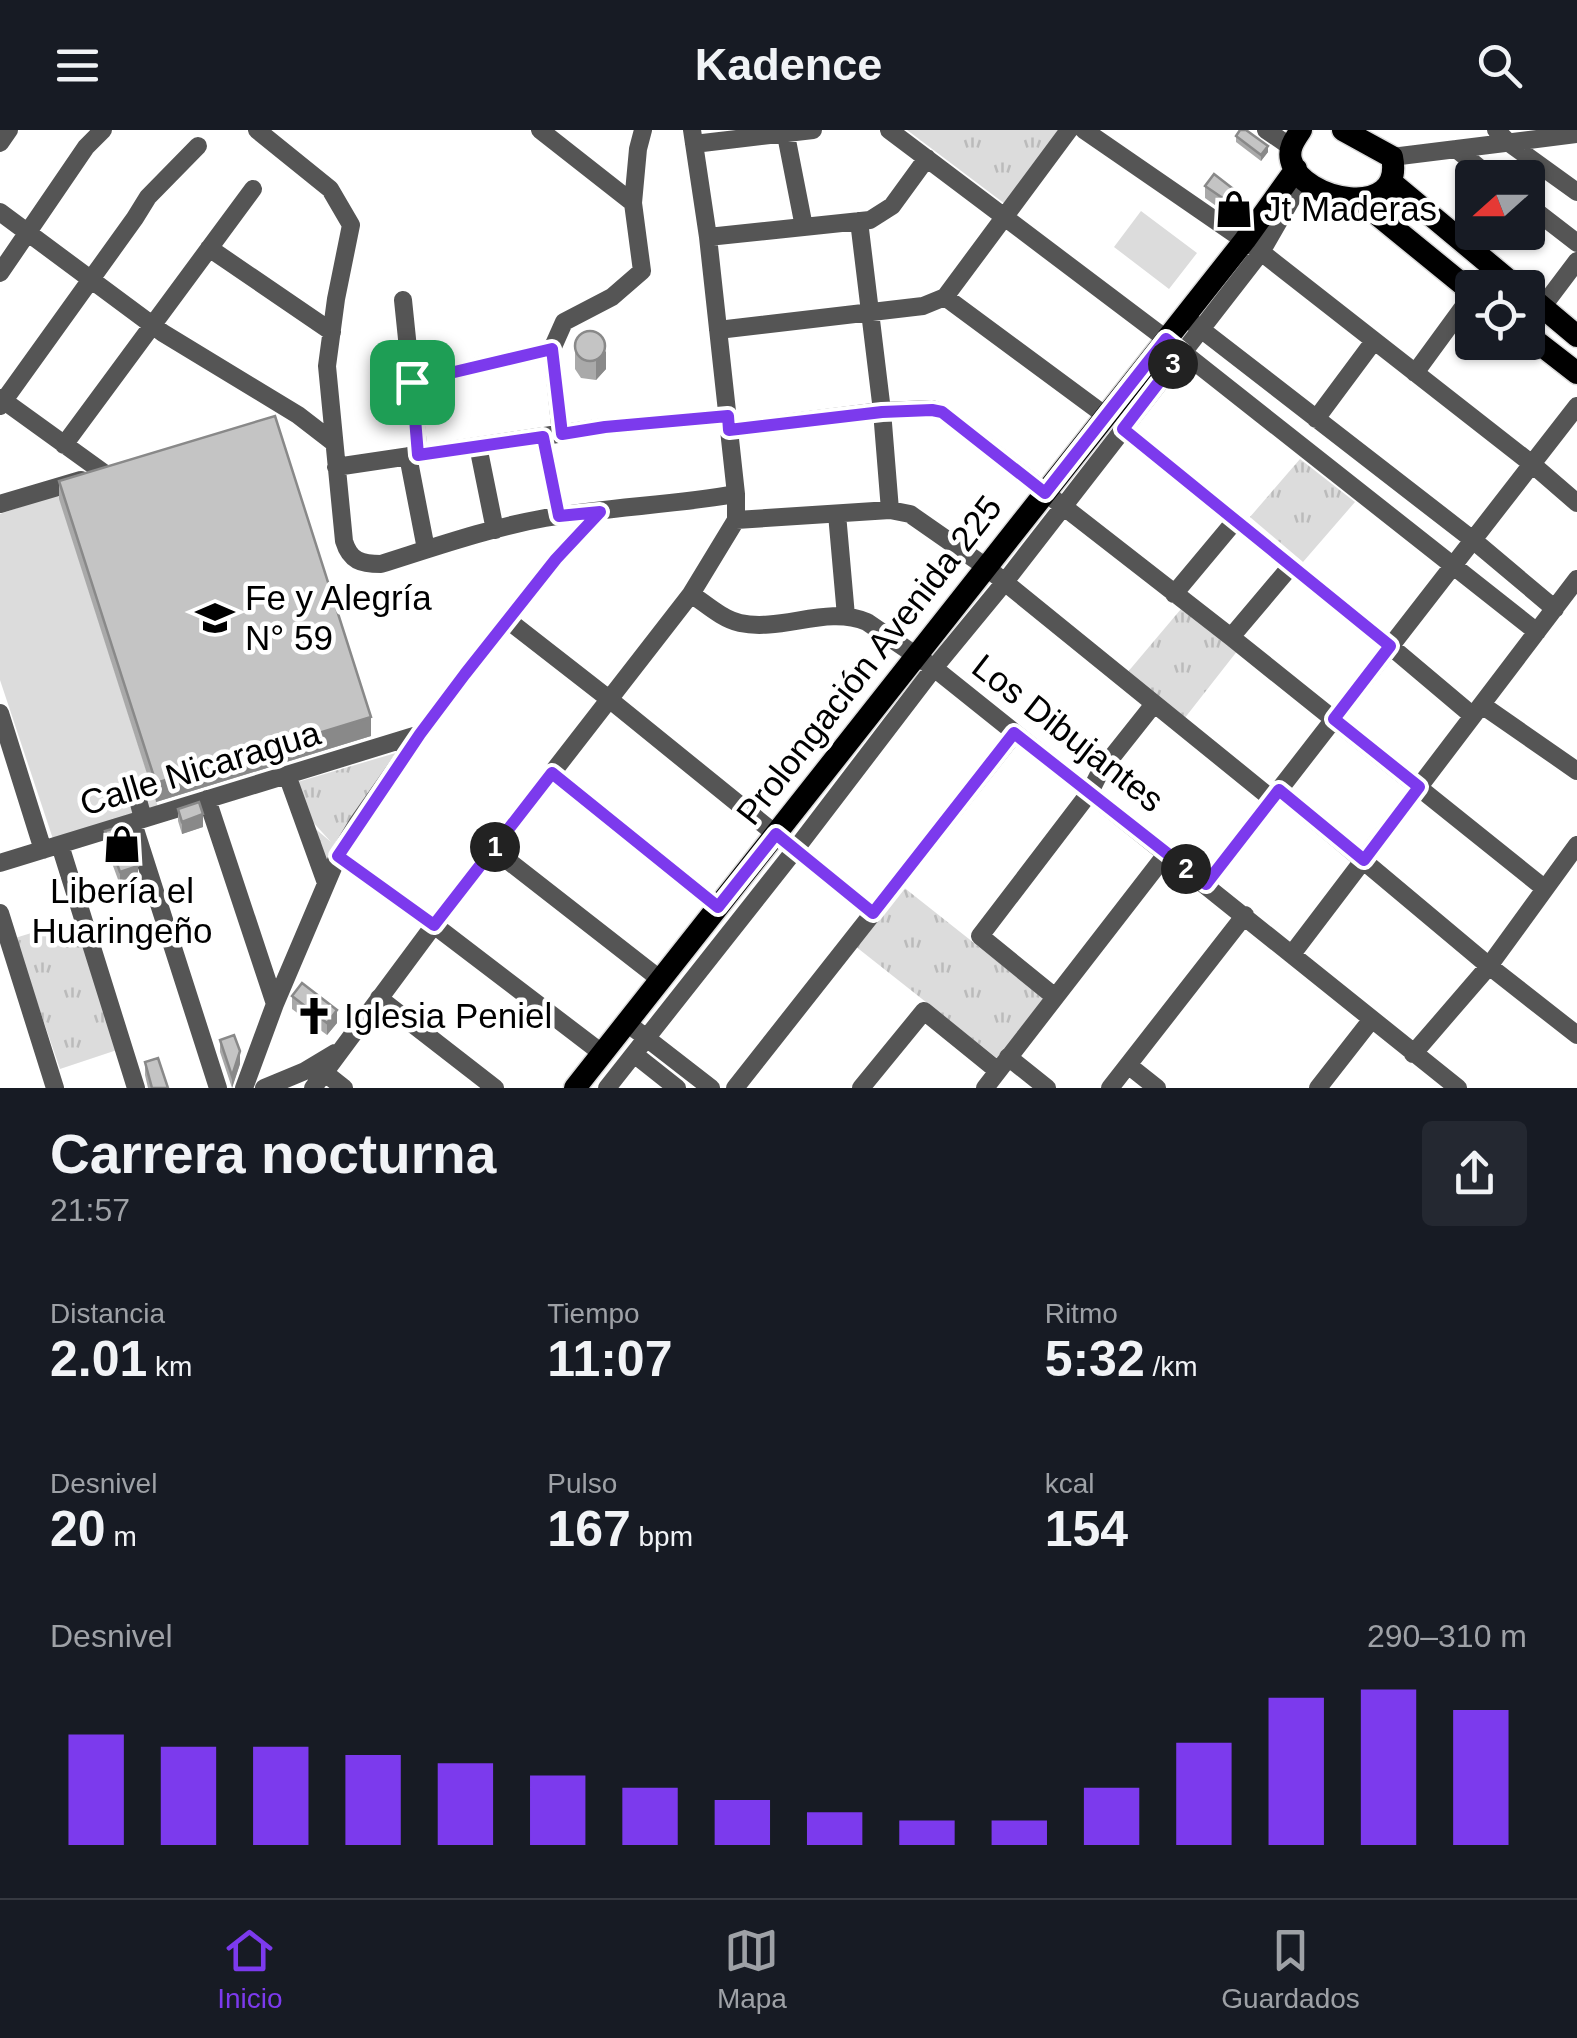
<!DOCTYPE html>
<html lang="es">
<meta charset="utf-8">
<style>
:root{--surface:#171b24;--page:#242831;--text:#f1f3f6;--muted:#9ea1a6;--line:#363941;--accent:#7c3aed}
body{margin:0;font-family:Arial,sans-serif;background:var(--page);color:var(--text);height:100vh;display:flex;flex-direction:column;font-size:38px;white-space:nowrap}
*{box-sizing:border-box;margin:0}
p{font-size:32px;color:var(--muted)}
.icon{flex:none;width:55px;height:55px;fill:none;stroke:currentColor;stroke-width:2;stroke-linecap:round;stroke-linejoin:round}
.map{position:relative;height:958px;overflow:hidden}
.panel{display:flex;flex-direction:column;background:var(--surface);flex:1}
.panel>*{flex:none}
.needle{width:65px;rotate:249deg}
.controls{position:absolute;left:1455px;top:30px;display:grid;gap:20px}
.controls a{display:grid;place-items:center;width:90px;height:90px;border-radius:10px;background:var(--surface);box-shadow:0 2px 8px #0004;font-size:50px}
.pin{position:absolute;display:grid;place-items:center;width:85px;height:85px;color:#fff;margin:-42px;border-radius:20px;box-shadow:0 5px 15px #0006}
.km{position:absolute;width:50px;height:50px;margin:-25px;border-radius:50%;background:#222;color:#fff;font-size:28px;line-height:50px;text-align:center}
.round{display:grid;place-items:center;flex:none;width:105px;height:105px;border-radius:10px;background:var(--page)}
.headline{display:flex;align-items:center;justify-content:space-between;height:170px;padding:0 50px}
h1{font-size:55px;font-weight:700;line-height:75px}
.stats{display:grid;grid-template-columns:repeat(3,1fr);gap:15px;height:170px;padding:10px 50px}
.stats div{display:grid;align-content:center}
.stats b{font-size:50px;font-weight:700}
.stats small{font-size:28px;font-weight:400}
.stats p{font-size:28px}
.chart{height:280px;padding:20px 50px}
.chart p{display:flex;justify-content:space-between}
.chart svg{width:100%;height:180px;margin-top:10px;stroke:var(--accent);stroke-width:6}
header{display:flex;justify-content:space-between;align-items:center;height:130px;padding:0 50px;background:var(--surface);font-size:45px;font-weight:700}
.tab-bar{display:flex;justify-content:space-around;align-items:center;height:140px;border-top:2px solid var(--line);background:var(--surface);font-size:28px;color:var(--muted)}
.tab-bar a{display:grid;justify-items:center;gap:5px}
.tab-bar .on{color:var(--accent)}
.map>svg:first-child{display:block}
.grass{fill:#dcdcdc}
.park{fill:url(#park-tufts)}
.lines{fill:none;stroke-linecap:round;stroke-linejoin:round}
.major-casing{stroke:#dbdbdb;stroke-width:25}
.minor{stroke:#555;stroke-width:18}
.major{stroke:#000;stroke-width:22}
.wall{fill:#a9a9a9}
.shaded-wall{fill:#898989}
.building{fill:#c4c4c4;stroke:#898989;stroke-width:2.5}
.route-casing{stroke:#fff;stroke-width:20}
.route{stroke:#7c3aed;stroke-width:12}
.labels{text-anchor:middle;stroke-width:9;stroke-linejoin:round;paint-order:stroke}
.poi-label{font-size:35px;fill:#000;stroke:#fff;text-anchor:start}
.street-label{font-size:35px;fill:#000;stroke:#fff}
</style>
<header><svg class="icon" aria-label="menu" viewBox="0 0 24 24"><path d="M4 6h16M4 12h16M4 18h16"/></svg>Kadence<svg class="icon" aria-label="search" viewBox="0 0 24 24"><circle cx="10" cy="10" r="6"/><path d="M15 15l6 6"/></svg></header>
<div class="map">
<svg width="1577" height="958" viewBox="0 0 1577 958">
<defs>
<pattern id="park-tufts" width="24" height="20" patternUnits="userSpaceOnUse" patternTransform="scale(2.5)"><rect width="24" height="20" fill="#dcdcdc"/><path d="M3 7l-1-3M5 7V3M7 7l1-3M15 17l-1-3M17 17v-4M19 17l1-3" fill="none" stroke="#bbb"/></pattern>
</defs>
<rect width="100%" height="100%" fill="#fff"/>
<path class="grass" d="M1141 81 1197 123 1169 159 1114 117Z
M58 364 158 677 53 709 0 550V384Z"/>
<path class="park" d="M907 0H1062L1009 77Z
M1300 329 1355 372 1303 432 1250 387Z
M1181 479 1238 520 1184 589 1127 543Z
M399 622 336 719 323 732 305 690 331 712 302 680 294 653Z
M902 756 1045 869 998 929 855 816Z
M77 789 120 919 60 939 15 808Z"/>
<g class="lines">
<g class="major-casing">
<path id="major" d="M1301 0C1295 9 1288 18 1291 30 1301 72 1405 91 1392 27L1343 0
M1391 52 1518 158
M1358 69 1472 162
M1528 165 1577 206
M1528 205 1577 243
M575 958 1245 110 1296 39"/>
</g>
<path class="minor" d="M257 0 330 59 351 95 336 169 327 236 344 411C350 431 361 434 381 434 435 417 489 398 545 388 608 377 672 375 736 364
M540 0 633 73
M785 0 804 97
M889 0 1166 209 1537 502
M1084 0 1261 122 1532 334 1577 373
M1266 0 1291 17
M1496 0 1509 13 1577 62
M0 13 9 0
M694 14 813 0
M1456 19 1492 48
M1392 27 1577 4
M1528 75 1577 113
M0 82 163 203 298 285 333 312
M859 91 882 281 890 380
M708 107 870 90 892 76 927 28
M209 118 332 202
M0 143 86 17 103 0
M945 167 1106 286
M403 170 419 325
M1193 193 1473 410 1555 479
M1528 196 1577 131
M718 200 923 176 945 167 1069 0
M1415 243 1472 165
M411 252 552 219
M0 268 104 343
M0 276 135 88 148 67 198 16
M1316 289 1374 211
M1123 299 1390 516 1473 586
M729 300 882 281 932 279 942 282 1231 507 1544 758
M561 304 552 219 564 192 612 167 642 141 633 73 638 19 643 0
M543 307 559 386
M64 315 253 59
M478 316 495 400
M408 326 426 419
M336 337 605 297 728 286
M0 374 81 350
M837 384 846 486
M736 390 890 380 910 384 986 437 1272 669
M691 464C706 474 722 489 740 493 782 502 827 475 867 492L934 538 1458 958
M1174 464 1235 391
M509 491 609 569 873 783
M1231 507 1291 436
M1482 575 1577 641
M0 583 43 720
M552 643 718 777
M287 645 326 753
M1279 660 1489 836 1577 905
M207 669 275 874
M138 670 141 681
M133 693 218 958
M60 715 136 958
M493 719 661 850
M338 726 434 795 603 924
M0 733 420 604
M1206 754 1577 276
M0 783 55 958
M1292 824 1577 449
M1055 867 980 806 1090 662 1100 642 1154 574
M379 868 495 958
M627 893 711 958
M634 924 677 958
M1413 924 1489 836 1577 715
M1008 927 1047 958
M1128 935 1157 958
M325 943 344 958
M244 958 275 874 338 726 357 694 420 604 465 544 556 429 600 381
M264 958 305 941 335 923
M313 958 434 795 691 464 736 390V364L708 107 692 0
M607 958 795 720 934 538 1004 453 1261 122 1291 70 1294 60 1289 48
M735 958 1015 603
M861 958 924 881 998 941
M985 958 1167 723
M1110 958 1245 785
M1318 958 1372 889"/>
<use href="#major" class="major"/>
</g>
<path class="wall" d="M1236 6 1268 22 1261 31 1236 12Z
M1205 56 1241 78 1233 88 1205 68Z
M605 210 606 239 596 250 581 248 575 239V220Z
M59 351 371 606 156 672 59 369Z
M178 679 203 697 182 704 178 691Z
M105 701 138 749 120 755 105 714Z
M292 866 337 893 327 905 292 879Z
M220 910 240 934 232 958 220 922Z
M145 932 168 958H148L145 945Z"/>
<path class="shaded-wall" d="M1268 16V22L1261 31V25Z
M1241 65V78L1233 88V75Z
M606 221V239L596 250V231Z
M371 587V606L156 672V653Z
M203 684V697L182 704V692Z
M138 736V749L120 755V742Z
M337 880V893L327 905V893Z
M240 921V934L232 958V946Z"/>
<path class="building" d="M1240 0H1246L1268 16 1261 25 1236 6Z
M1214 44 1241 65 1233 75 1205 56Z
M575 216a15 15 0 1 1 30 0a15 15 0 1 1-30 0Z
M275 286 371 587 156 653 59 351Z
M199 672 203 684 182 692 178 679Z
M125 695 138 736 120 742 105 701Z
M302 853 337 880 327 893 292 866Z
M234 905 240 921 232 946 220 910Z
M158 928 168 958H152L145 932Z"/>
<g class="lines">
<g class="route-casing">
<path id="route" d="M1166 209 1182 222 1123 299 1390 516 1334 589 1419 657 1364 730 1279 660 1206 754 1014 603 873 783 776 704 718 777 552 643 434 795 338 726 420 604 465 544 556 429 600 382 559 386 543 307 418 325 412 252 552 219 562 304 605 297 728 286 729 300 882 282 932 280 942 282 1045 363Z"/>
</g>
<use href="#route" class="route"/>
</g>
<defs>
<g id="shop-bare" transform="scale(3)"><path d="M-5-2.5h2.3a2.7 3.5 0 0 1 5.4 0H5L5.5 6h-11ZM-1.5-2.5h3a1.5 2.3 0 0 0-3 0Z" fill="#000" stroke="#fff" stroke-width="2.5" paint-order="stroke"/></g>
<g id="school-bare" transform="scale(3)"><path d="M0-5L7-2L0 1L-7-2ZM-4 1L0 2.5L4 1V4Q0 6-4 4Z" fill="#000" stroke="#fff" stroke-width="2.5" paint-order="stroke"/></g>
<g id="church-bare" transform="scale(3)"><path d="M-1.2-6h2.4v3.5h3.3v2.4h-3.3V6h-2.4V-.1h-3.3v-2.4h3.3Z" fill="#000" stroke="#fff" stroke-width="2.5" paint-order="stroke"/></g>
</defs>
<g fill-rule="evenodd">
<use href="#shop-bare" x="1234" y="79"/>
<use href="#school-bare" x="215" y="488"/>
<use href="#shop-bare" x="122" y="714"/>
<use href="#church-bare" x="314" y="886"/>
</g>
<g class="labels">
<g class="poi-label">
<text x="1264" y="91">Jt Maderas</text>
<text x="245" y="480">Fe y Alegría<tspan x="245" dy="40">N° 59</tspan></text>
<text x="122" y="773" text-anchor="middle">Libería el<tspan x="122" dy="40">Huaringeño</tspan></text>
<text x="344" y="898">Iglesia Peniel</text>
</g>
<g class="street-label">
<text transform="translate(869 530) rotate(-52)" y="12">Prolongación Avenida 225</text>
<text transform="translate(1068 603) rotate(38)" y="12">Los Dibujantes</text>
<text transform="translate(200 638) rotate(-17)" y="12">Calle Nicaragua</text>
</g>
</g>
</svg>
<div class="controls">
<a><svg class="needle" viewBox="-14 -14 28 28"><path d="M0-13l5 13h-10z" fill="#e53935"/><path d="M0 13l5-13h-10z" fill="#9ea1a6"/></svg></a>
<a><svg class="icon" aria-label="locate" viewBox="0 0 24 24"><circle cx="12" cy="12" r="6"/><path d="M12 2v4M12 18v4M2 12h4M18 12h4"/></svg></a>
</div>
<div class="pin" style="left:412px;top:252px;background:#1e9e55"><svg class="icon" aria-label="arrive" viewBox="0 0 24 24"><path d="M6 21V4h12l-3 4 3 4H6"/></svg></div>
<b class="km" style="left:495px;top:717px">1</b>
<b class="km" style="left:1186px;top:739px">2</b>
<b class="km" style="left:1173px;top:234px">3</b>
</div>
<section class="panel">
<div class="headline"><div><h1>Carrera nocturna</h1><p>21:57</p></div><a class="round"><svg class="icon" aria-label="share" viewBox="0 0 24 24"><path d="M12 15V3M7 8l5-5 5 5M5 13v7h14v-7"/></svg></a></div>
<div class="stats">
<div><p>Distancia</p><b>2.01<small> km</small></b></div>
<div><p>Tiempo</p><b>11:07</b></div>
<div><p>Ritmo</p><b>5:32<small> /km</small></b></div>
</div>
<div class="stats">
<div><p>Desnivel</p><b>20<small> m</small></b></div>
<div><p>Pulso</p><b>167<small> bpm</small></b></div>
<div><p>kcal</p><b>154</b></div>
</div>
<div class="chart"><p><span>Desnivel</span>290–310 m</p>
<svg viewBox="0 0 160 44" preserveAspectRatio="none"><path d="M5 44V17M15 44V20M25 44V20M35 44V22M45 44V24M55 44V27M65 44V30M75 44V33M85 44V36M95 44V38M105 44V38M115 44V30M125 44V19M135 44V8M145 44V6M155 44V11"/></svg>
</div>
</section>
<nav class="tab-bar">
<a class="on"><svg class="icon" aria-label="home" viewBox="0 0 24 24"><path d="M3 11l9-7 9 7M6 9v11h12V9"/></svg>Inicio</a>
<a><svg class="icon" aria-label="map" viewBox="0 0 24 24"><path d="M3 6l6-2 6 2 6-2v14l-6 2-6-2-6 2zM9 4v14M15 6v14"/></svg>Mapa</a>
<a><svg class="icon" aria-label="saved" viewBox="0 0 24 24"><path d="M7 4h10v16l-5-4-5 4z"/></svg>Guardados</a>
</nav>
